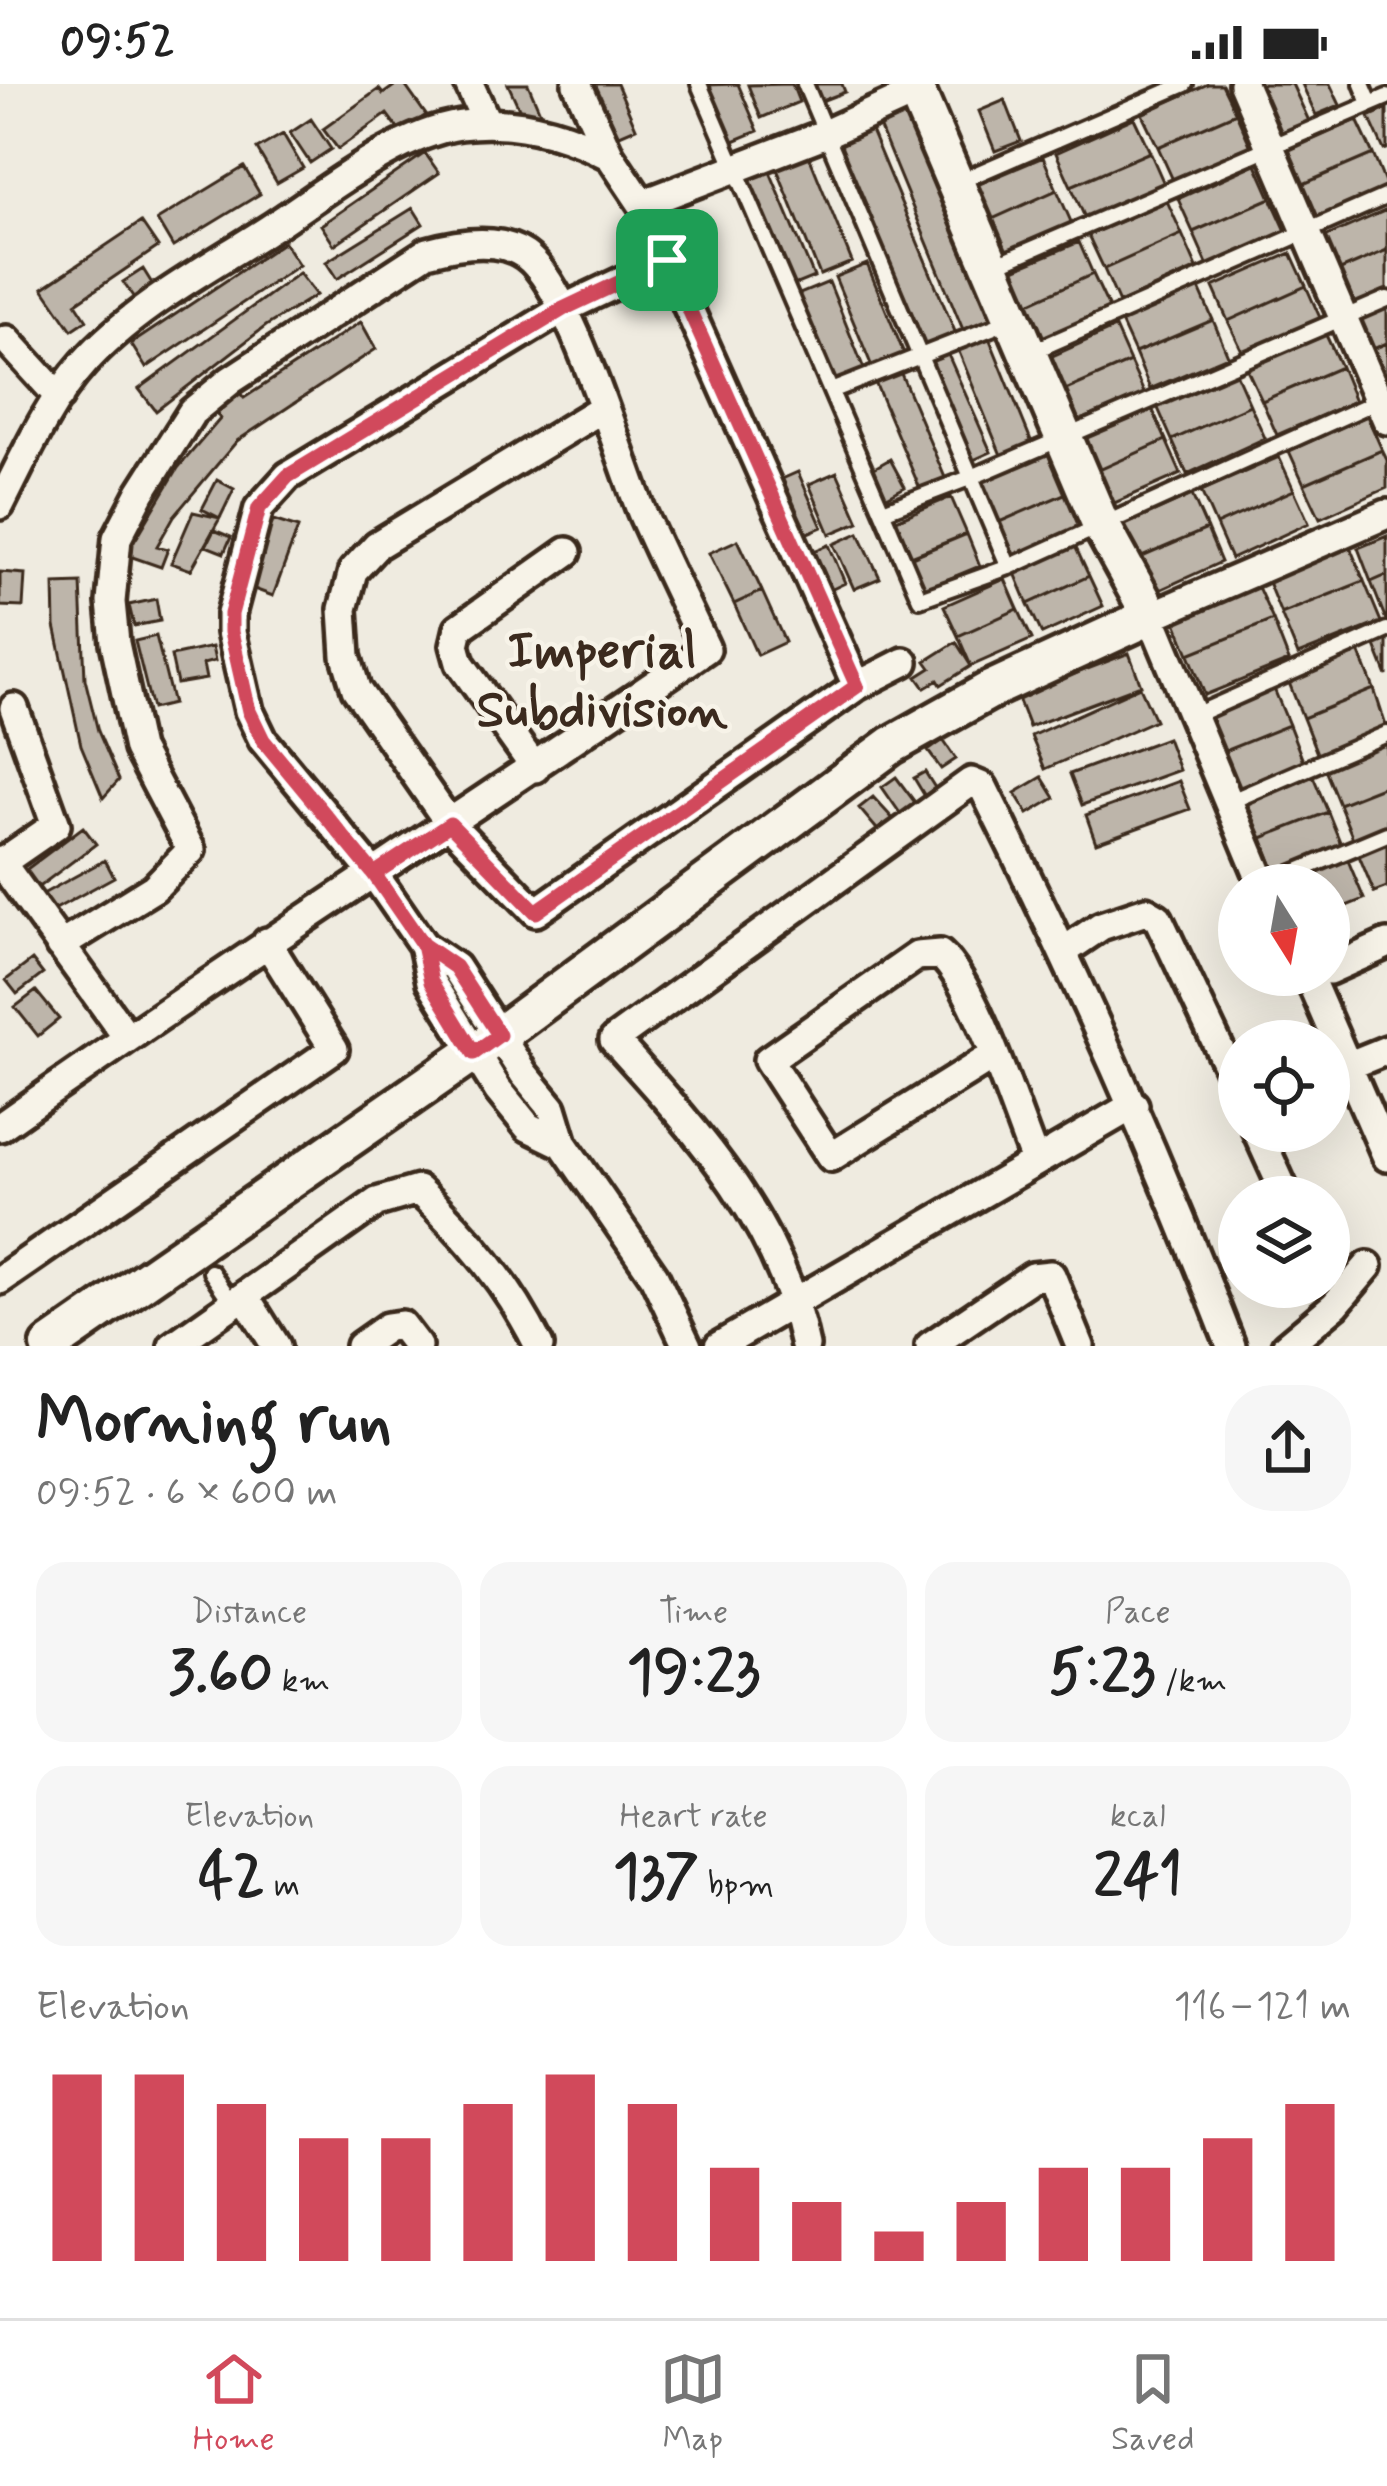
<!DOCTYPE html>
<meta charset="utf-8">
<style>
:root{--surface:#fff;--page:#f6f6f6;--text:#222;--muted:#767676;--line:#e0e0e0;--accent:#d1495b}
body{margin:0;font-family:Mynerve,sans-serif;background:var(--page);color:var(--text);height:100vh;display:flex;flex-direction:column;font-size:45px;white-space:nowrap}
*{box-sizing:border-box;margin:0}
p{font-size:39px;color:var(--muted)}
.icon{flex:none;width:66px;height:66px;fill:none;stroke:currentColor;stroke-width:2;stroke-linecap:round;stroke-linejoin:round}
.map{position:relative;height:1262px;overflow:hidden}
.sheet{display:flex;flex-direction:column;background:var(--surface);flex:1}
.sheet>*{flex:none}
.needle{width:78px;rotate:169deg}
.controls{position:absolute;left:1218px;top:780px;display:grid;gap:24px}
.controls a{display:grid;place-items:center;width:132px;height:132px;border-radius:50%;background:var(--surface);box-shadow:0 12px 48px #0002;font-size:60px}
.pin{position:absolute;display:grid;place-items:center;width:102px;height:102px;color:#fff;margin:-51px;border-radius:24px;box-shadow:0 6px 18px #0006}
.round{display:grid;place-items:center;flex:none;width:126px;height:126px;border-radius:48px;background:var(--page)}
.headline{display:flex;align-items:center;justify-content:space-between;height:204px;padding:0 36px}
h1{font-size:66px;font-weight:700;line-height:90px}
.figures{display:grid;grid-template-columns:repeat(3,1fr);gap:18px;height:204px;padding:12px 36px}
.figures div{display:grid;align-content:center;border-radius:30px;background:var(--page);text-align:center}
.figures b{font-size:60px;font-weight:700}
.figures small{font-size:33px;font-weight:400}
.figures p{font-size:33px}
.chart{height:336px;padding:24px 36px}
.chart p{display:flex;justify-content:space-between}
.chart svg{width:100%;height:216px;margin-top:12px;stroke:var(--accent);stroke-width:6}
.status{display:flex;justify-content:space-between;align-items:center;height:84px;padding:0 60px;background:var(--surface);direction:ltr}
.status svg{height:33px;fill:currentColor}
.dock{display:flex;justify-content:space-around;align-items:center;height:168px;border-top:3px solid var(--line);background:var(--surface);font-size:33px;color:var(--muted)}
.dock a{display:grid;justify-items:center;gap:6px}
.dock .selected{color:var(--accent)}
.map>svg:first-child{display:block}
.building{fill:#bdb5aa;stroke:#3b2a1e;stroke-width:3}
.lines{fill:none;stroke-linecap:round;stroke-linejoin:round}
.lane-casing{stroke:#3b2a1e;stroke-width:22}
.street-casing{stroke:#3b2a1e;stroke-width:36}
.secondary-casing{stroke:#3b2a1e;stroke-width:45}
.lane{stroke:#f7f3e8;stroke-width:14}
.street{stroke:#f7f3e8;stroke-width:27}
.secondary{stroke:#f7f3e8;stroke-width:36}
.route-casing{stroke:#fff;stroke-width:24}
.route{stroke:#d1495b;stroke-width:15}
.labels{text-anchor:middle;stroke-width:9;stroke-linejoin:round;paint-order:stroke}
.neighbourhood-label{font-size:51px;font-weight:bold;fill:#3b2a1e;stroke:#f7f3e8}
</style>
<div class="status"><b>09:52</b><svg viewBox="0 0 49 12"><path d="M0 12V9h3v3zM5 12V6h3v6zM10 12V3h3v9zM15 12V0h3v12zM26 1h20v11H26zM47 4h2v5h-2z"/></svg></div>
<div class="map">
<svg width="1387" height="1262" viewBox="0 0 1387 1262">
<rect width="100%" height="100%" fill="#efebe0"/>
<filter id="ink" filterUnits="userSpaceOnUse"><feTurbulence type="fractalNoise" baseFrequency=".00833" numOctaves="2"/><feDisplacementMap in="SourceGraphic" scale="24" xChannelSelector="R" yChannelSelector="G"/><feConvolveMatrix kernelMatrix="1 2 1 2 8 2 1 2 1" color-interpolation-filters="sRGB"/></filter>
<g filter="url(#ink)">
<path class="building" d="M397 0H404L426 31 401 49 387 30 338 65 323 45 379 5 383 10Z
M508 0H528L540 28 524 35Z
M583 0H617L636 44 608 56Z
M738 0 758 47 729 59 705 1Z
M792 0 799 18 761 34 748 1Z
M808 0H842L845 8 816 19Z
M1208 0H1222L1236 29 1158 63 1142 30Z
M1258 0H1292L1309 37 1281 49Z
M1302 0H1330L1340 21 1316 31Z
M1005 16 1021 57 995 67 979 27Z
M908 24 996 235 964 248 877 37Z
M1387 25V65L1384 66 1369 33Z
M1236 29 1251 63 1173 96 1158 63Z
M1134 34 1150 68 1071 102 1056 69Z
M311 35 331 65 310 79 290 49Z
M1357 36 1373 70 1294 104 1279 71Z
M869 42 956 250 923 264 837 55Z
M283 50 303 84 277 99 257 65Z
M807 67 852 178 820 191 775 80Z
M1150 68 1165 102 1086 136 1071 102Z
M425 69 439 89 334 161 321 141Z
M1373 70 1387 104 1309 138 1294 104Z
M1043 73 1057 106 979 141 963 107Z
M1256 80 1271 114 1193 148 1178 115Z
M244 83 260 110 173 163 157 136Z
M768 83 814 193 782 206 736 96Z
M1057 106 1072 140 994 175 979 141Z
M1271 114 1286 147 1208 182 1193 148Z
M1167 117 1182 150 1104 185 1088 151Z
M413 124 423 140 337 195 326 178Z
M1387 126V166L1331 190 1316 157Z
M141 138 158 163 76 219 87 236 72 246 43 204Z
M1182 150 1197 184 1119 219 1104 185Z
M284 158 299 181 146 284 131 260Z
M1079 158 1093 190 1016 225 1000 191Z
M1387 166V206L1347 224 1331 190Z
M1291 169 1306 202 1228 237 1213 203Z
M867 180 905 272 873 285 835 193Z
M143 185 153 201 134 214 123 198Z
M299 189 316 211 266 242 156 327 139 305Z
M1093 190 1109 224 1031 259 1016 225Z
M829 198 866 290 834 303 797 211Z
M1198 202 1213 236 1135 269 1120 236Z
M1306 202 1321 236 1244 271 1228 237Z
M1387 219V259L1364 269 1349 235Z
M1213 236 1228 272 1150 305 1135 269Z
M361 238 376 265 237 357 174 432 157 462 168 465 161 483 118 468 124 446 137 453 178 384 220 335 213 323 236 304 244 314Z
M1115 244 1130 278 1052 312 1037 279Z
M1325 249 1341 283 1262 317 1247 285Z
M988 251 1032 359 1001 371 957 263Z
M1387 259V300L1380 303 1364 269Z
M946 266 991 368 960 382 915 280Z
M1130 278 1145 311 1067 346 1052 312Z
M1341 283 1355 317 1277 351 1262 317Z
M899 285 946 396 921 407 874 296Z
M1235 287 1250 321 1172 356 1157 322Z
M1250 321 1265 354 1187 390 1172 356Z
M1151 322 1166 356 1088 391 1072 357Z
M1367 332 1382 366 1304 400 1289 367Z
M1166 356 1181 390 1103 424 1088 391Z
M1059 364 1076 405 997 439 980 396Z
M1382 366 1387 376V404L1320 434 1304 400Z
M1279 373 1294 406 1216 441 1201 407Z
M890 375 905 403 885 414 869 387Z
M798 388 822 443 796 454 773 399Z
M837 388 859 438 830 450 809 400Z
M217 396 234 405 220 434 202 425Z
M1076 405 1091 439 1012 473 997 439Z
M1294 406 1309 439 1231 475 1216 441Z
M1192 411 1207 445 1128 479 1114 446Z
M951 413 967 450 911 472 896 436Z
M193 428 220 434 191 486 171 479Z
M270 435 298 444 273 512 246 502Z
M1207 445 1221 478 1144 513 1128 479Z
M214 446 231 453 224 469 206 462Z
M859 449 880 494 854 505 834 460Z
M967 450 980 482 915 509 902 477Z
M1387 452V491L1371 498 1358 464Z
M738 456 762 507 734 520 709 469Z
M829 461 845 499 822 510 806 470Z
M1075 462 1089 492 1028 520 1015 489Z
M1350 463 1364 497 1281 530 1268 498Z
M0 488 25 490 23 523 0 522Z
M1387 491V536H1386L1371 498Z
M1089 492 1103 522 1042 550 1028 520Z
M1005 495 1018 525 958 552 944 522Z
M1364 497 1381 538 1298 571 1281 530Z
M81 499 85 595 98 647 119 696 103 714 81 661 55 542 54 500Z
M1258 503 1273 536 1189 570 1176 538Z
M762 507 785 558 757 571 734 520Z
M156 515 160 537 134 542 129 521Z
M1018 525 1032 555 971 582 958 552Z
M1273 536 1289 577 1205 611 1189 570Z
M1387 551V592L1373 557Z
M156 552 173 620 152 625 135 557Z
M956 558 971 582 941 601 938 596 925 604 917 593 931 584 926 577Z
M212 563 215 577 203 580 206 595 177 600 171 572Z
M1359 567 1374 605 1303 634 1288 596Z
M1129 569 1141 601 1029 643 1017 612Z
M1272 600 1289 641 1212 672 1195 631Z
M1140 603 1155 636 1045 685 1031 652Z
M1374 605 1387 645 1318 672 1303 634Z
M1289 641 1305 682 1229 713 1212 672Z
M1167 654 1179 686 1082 721 1070 690Z
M943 656 956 675 941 685 928 667Z
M1387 658V701L1339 720 1324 683Z
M925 688 937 707 926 714 914 694Z
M1313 692 1328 728 1262 754 1247 719Z
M896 693 917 721 902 732 882 703Z
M1042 693 1055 714 1028 730 1015 709Z
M1179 697 1190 725 1096 759 1086 731Z
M1387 701V744L1354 757 1339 720Z
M873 713 895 737 881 750 859 724Z
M1328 728 1342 763 1276 790 1262 754Z
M83 743 96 760 28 811 15 794Z
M1387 755V803L1374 808 1357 767Z
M1347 774 1364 815 1329 829V801H1280Z
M105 776 114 793 39 834 30 817Z
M32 876 43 890 17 910 6 896Z
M36 907 59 935 38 952 15 923Z"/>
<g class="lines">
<g class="lane-casing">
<path id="lane" d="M699 0 920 515 1009 483 1382 315
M805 0 1009 483
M1362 0 1370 19
M958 98 1185 0
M995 181 1387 13
M1029 269 1387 112
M831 307 1012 236
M883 427 972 393 1387 215
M1195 631 1387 546
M1229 718 1387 650
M1265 801 1387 750
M211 1188 234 1222"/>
</g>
<g class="street-casing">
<path id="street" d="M469 0 487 39
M577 0 610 72 642 120 857 602
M1243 0 1387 336
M642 120 827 49 917 8
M667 176 563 225 288 392 259 424 231 530V548L249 627 263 656 374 790 423 861 455 883 524 990 552 1024 563 1060 654 1192 687 1262
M7 256 59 313
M603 324 377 461 353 487 343 525 346 572 356 605 450 740 536 828 857 602 904 578
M0 421C24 374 48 319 84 279 133 224 207 185 269 145 323 110 396 50 461 41 513 34 565 49 610 72
M535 684 460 579 455 561 459 544 567 468
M0 777 127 953
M1 779 56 741 14 624
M1263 801 1151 532 1387 430
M423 861 431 898 498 1006 528 1043 563 1060
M1064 867 1101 842 1146 827 1158 834 1239 1006
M1329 886 1387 860
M1308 891 1387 1073
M993 972 831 1073 768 976 917 872 940 870C976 902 1015 1028 1035 1077
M1350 981 1387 966
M0 1043C232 879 472 727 706 565 685 520 663 476 643 431 619 374 571 203 525 171 498 152 456 160 427 168L231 296 192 328 141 408 117 454 111 518 115 559 138 665 191 766 154 804 60 862
M1257 1047 1287 1113
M0 1196 334 965 267 858
M246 1214 276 1262
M173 1262 377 1118 418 1106C468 1152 509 1201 539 1262
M360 1262 387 1243 401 1241 417 1262
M719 1262 1134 1021
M805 1262C780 1137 697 1048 614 956L971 698 983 703C1074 886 1157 1071 1231 1262
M930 1262 1032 1193 1051 1191 1080 1262
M1286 1262 1335 1221 1368 1182"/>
</g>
<g class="secondary-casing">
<path id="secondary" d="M50 1262 499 951 892 661 992 605 1151 532 1101 441 913 0"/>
</g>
<use href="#lane" class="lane"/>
<use href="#street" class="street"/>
<use href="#secondary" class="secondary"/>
</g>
</g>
<g class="lines" filter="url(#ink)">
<g class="route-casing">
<path id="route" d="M667 176 563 225 288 392 259 424 231 530V548L249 627 263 656 374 790 423 861 455 883 499 951 474 969 431 898 423 861 374 790 450 740 536 828 857 602 667 176"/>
</g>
<use href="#route" class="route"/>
</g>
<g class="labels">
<g class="neighbourhood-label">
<text x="602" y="583">Imperial<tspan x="602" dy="59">Subdivision</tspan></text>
</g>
</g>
</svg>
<div class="controls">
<a><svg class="needle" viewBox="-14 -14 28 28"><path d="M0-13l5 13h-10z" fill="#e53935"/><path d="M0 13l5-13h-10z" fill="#767676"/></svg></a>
<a><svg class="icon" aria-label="locate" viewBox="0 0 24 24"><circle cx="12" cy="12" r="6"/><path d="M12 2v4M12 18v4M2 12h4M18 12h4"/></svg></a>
<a><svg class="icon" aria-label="layers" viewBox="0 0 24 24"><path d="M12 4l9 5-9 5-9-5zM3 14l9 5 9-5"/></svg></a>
</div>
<div class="pin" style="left:667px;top:176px;background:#1e9e55"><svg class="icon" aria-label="arrive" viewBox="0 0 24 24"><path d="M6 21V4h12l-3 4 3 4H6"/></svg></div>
</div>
<section class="sheet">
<div class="headline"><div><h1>Morning run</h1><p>09:52 · 6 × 600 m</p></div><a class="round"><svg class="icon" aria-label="share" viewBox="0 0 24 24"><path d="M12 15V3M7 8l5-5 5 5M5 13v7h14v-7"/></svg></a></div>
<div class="figures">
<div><p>Distance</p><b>3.60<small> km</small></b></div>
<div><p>Time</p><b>19:23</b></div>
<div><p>Pace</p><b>5:23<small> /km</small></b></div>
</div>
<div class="figures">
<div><p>Elevation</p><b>42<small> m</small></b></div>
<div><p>Heart rate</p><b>137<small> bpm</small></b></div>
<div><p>kcal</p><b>241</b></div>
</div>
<div class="chart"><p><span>Elevation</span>116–121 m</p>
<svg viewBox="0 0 160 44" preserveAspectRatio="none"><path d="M5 44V6M15 44V6M25 44V12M35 44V19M45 44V19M55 44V12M65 44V6M75 44V12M85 44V25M95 44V32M105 44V38M115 44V32M125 44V25M135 44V25M145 44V19M155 44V12"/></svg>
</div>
</section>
<nav class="dock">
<a class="selected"><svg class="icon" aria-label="home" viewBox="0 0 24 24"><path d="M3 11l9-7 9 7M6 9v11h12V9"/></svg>Home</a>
<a><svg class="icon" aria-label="map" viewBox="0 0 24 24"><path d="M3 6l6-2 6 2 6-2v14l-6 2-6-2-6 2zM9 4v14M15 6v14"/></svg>Map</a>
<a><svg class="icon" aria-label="saved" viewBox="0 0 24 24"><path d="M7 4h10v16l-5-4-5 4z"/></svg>Saved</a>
</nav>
